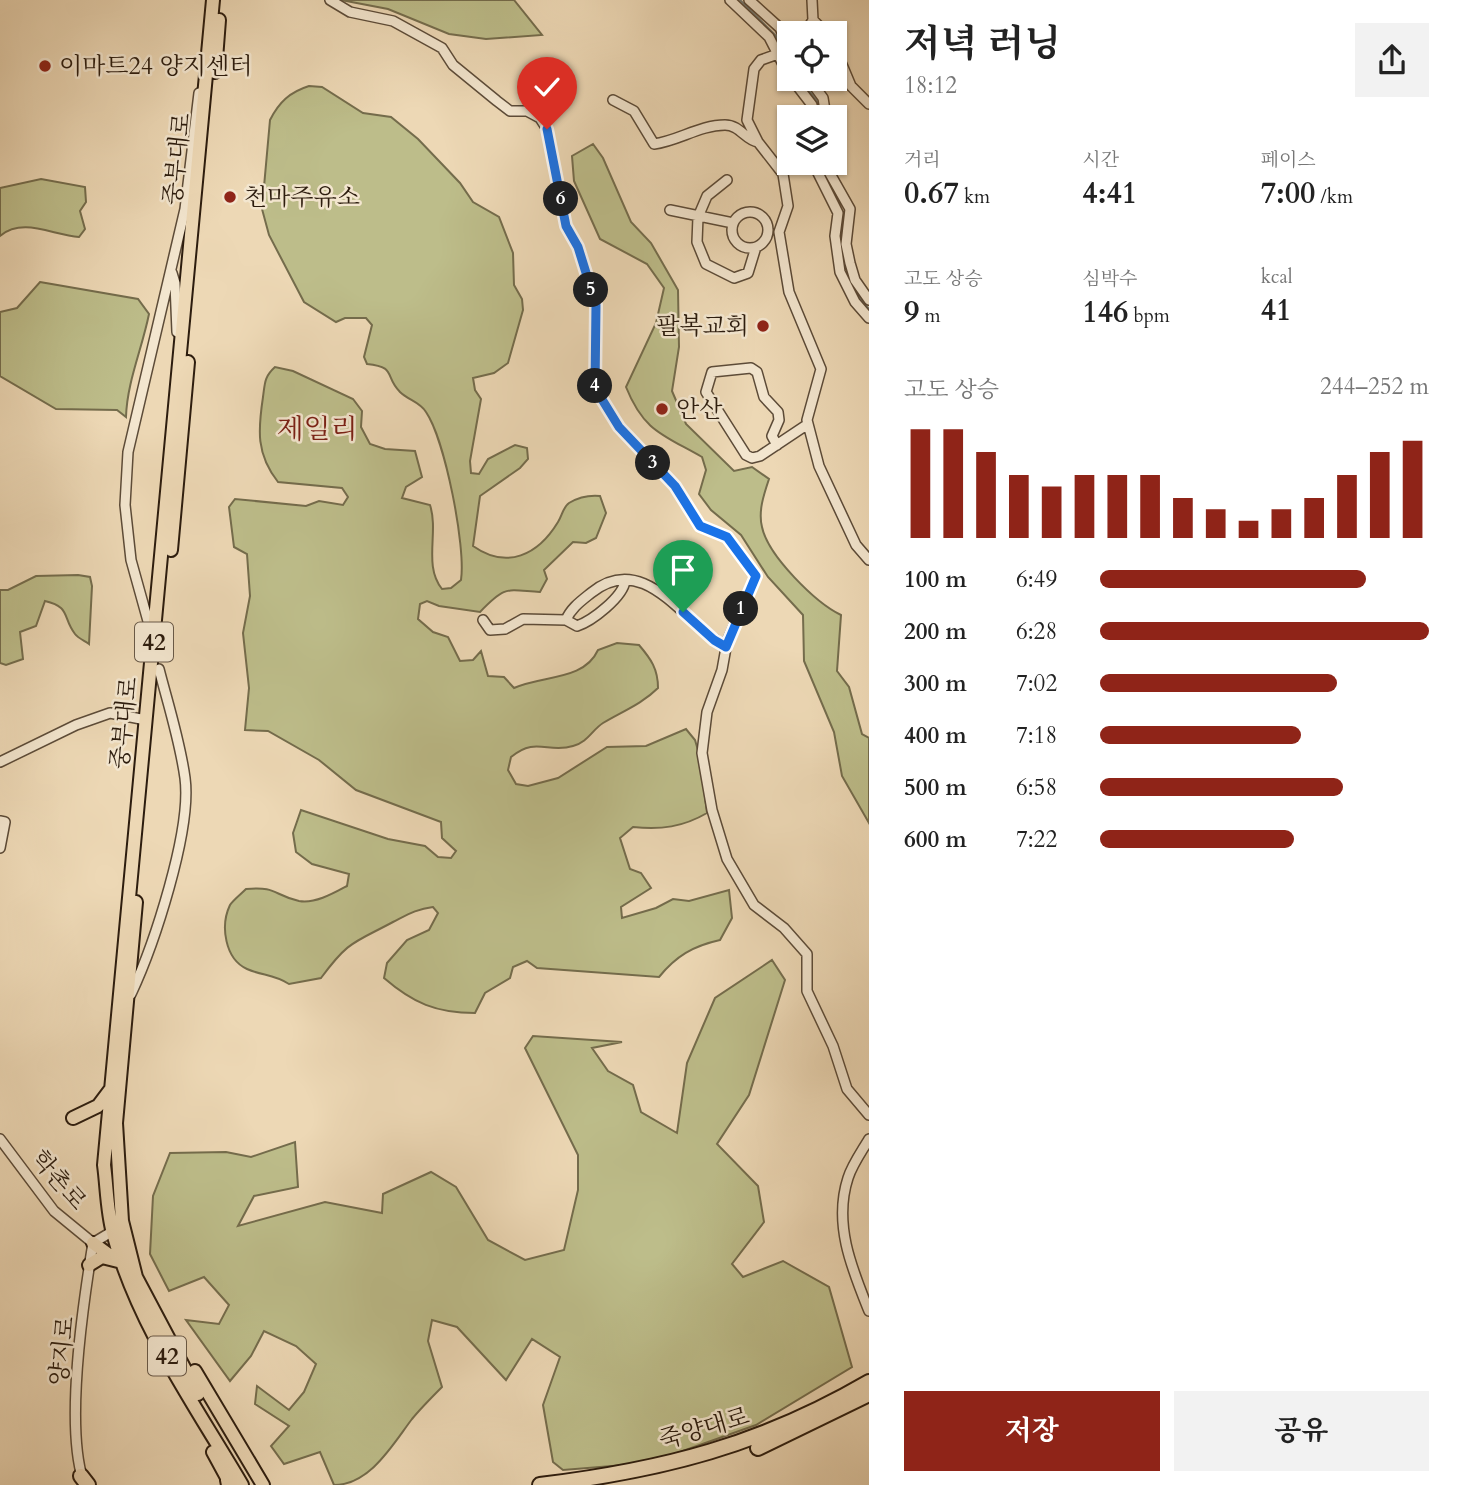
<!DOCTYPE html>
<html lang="ko">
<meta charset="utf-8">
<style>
:root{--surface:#fff;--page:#f2f2f2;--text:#222;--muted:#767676;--accent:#8f2418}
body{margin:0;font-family:Cardo,"Noto Serif KR",serif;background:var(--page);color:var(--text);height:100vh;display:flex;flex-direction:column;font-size:26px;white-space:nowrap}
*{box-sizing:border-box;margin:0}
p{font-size:23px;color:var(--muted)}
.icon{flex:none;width:38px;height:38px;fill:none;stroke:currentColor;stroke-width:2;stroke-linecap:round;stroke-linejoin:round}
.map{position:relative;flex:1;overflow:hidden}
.panel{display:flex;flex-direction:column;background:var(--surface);width:595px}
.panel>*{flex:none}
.controls{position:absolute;left:777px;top:21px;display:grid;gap:14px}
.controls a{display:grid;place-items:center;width:70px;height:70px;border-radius:0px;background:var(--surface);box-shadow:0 2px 5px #0004;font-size:35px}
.pin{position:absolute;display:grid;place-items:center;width:60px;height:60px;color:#fff;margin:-72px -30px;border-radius:50% 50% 50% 0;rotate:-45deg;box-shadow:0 0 7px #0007}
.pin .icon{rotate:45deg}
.km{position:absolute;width:35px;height:35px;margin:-18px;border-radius:50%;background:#222;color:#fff;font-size:19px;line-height:35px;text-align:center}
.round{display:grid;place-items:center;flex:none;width:74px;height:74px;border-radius:0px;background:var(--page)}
.headline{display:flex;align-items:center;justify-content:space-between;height:119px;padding:0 35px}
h1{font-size:38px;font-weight:700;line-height:52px}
.stats{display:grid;grid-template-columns:repeat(3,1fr);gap:10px;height:119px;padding:7px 35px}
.stats div{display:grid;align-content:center}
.stats b{font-size:30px;font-weight:700}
.stats small{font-size:19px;font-weight:400}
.stats p{font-size:19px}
.chart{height:196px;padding:14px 35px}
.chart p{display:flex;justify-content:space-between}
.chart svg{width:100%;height:126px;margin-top:7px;stroke:var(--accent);stroke-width:6}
.primary-button{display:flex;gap:14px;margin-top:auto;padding:14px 35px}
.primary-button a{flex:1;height:80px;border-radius:0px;background:var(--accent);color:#fff;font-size:28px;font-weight:700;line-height:80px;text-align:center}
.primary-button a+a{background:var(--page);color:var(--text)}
ul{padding:0 35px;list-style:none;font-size:23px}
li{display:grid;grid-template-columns:112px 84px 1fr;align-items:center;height:52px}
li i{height:18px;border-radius:9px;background:var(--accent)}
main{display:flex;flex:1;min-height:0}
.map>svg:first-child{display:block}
.green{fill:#bdbd8a;stroke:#746c4c;stroke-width:2}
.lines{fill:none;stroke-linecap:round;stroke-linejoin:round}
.stream{stroke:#707974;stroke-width:2}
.minor-casing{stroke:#5c4b38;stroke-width:12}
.major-casing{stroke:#2c1c0e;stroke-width:16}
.highway-casing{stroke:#2c1c0e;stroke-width:18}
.minor{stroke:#f3e6cf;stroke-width:9}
.major{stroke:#edd8b5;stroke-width:12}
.highway{stroke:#edd8b5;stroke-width:14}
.route-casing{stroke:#fff;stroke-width:14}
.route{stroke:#1a73e8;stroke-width:9}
.poi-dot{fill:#8f2418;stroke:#f3e6cf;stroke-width:2.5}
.labels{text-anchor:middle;stroke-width:5;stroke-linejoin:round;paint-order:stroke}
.shield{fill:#f3e6cf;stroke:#685948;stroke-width:2}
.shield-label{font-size:23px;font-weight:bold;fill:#2c1c0e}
.poi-label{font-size:24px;fill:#2c1c0e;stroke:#f3e6cf;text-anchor:start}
.street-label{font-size:24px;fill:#2c1c0e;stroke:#f3e6cf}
.quarter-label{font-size:28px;fill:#7a1f14;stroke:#f3e6cf}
</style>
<main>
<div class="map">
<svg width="869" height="1485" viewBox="0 0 869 1485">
<rect width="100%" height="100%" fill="#edd8b5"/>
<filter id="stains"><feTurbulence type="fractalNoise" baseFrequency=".00286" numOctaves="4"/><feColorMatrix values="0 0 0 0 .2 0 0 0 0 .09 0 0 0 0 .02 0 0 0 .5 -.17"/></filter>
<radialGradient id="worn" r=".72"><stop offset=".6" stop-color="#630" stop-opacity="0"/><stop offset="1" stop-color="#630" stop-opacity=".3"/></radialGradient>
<path class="green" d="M341 0H514L542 35 486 39 449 34 388 9Z
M309 86 322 87 363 113 391 117 418 139 460 183 473 202 499 217 513 253 514 285 522 299 523 310 508 363 494 373 473 378 475 390 481 399 470 461 471 473 479 474 488 459 515 445 527 448 528 459 520 468 480 496 473 546C507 570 538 555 558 522 562 516 563 507 569 503 579 497 589 495 600 496L606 513 596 538 586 543 573 542 544 570 547 579 540 592C506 590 506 585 480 612L439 606 427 601 420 604 418 619 433 632 448 637 460 661 473 660 481 651 488 676 504 677 514 688C542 675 584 681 598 650L617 643 639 645C651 659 658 669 658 688 642 704 621 712 603 723 592 730 588 742 573 746 548 754 536 736 511 757L508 770 516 784 528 786 558 778 607 747 646 746 686 729 695 740 700 757 707 813C683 827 661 830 633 827L620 838 630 869 641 873 651 888 621 907 622 918 656 908 673 899 689 901 729 890 732 918 720 940C693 946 676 956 659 977L537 968 527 961 513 967 510 978 485 993 475 1013C436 1013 413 1003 384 978L387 963 407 940 429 930 438 913 433 907C416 909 407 915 393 922 354 943 349 940 321 978L289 984C273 974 263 976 247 969 225 959 220 926 230 905 233 900 241 894 246 889 277 886 273 895 299 901 315 904 334 893 347 886L349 874 312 864 296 852 293 833 301 810 388 839 425 846 438 857 451 858 456 851 442 838 441 822 356 790 319 760 268 731 245 730 249 688 243 633 250 596 247 554 234 547 229 507 235 499 306 506 319 501 343 505 348 497 342 488 278 482C256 454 258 430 263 397 265 383 264 377 275 367L293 371 353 399 362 411 361 427 370 444 385 449 415 451 422 477 406 487 402 498 430 505C439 533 423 565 442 589L451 588 461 580C466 547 445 440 426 412 420 402 408 400 400 392 384 376 397 367 367 364L364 357 372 325 366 318H345L336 322 304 302 269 235 262 209 270 120C279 102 290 92 309 86Z
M593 144 603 158 631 222 651 243 678 290 679 347 672 391 686 424 734 471 752 467 769 479C764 494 758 511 762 527 768 556 816 603 841 615L837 671 849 687 862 734 869 738V823L842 776 834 732 804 661 803 615 768 577 741 535 711 510 699 494 706 470 702 457C664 435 644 432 626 387L656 323 664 288 647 264 600 239 574 181 572 156Z
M41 179 85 187 86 202 80 211 85 229 79 237C52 235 23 217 0 236V188Z
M40 282 138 299 149 314C142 349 127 382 126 417L117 410 56 409 0 376V312L17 308Z
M78 575 90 577 92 586 89 644C85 641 78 638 75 634 62 617 71 607 45 601L36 626 20 632 23 659 6 665 0 663V590H8L36 576Z
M772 960 785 980 749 1095 717 1144 758 1186 764 1222 732 1264 743 1277 783 1261 829 1287 852 1367 756 1425 649 1463 563 1470 553 1462 543 1405 560 1357 532 1339 506 1380 457 1327 432 1320 428 1341 442 1387C432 1397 421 1408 412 1419 393 1444 370 1485 334 1485L320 1452 284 1464 271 1446 289 1426 255 1404 257 1386 289 1410 304 1392 316 1364 296 1346 264 1331 251 1356 230 1381 186 1320 219 1324 229 1305 204 1277 169 1291 150 1254 153 1196 170 1153 226 1152 251 1157 295 1142 298 1187 254 1196 238 1226 325 1202 382 1213 383 1194 431 1172 456 1187 488 1240 525 1260 564 1250 578 1190V1155L525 1048 533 1036 622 1042 592 1048 608 1071 633 1085 641 1112 677 1133 687 1063 715 998Z"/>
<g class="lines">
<path class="stream" d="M740 0 776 36 782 49
M784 54 789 66
M799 79 817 101 821 117
M844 254C847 277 854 292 869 309"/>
<g class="minor-casing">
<path id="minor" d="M330 0 350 12 393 21 442 48 453 65 497 101 510 111H527L540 118 547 129 566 226 578 247 596 305 595 388 619 427 675 486 700 526 727 537 756 576 727 642 722 670 707 712 702 753 712 810 727 859 754 905 784 928 807 954V991L833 1046 847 1089 869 1115
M730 0 769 37 789 76
M749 0 780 28 789 48
M812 0 813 20
M805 33 813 20 826 33
M835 48 851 86 869 104
M789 50 761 60 754 69 747 120 758 142 783 174 788 206 779 232 789 292 821 369 807 420 819 466 856 545 869 560
M792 79 812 105 814 117
M809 79 823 98 826 117
M613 100 634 111 654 144C678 141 700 125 725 125 740 125 745 140 758 142
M813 163 838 213 835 236 840 272 855 302 869 318
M824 163 850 209 846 244 850 263 855 280 869 300
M727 180 707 196 698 217 697 242 706 264 734 278 748 273 756 247
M670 210 733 223
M732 230a18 18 0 1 1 36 0a18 18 0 1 1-36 0Z
M172 273 175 283 177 332
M777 445 772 436 779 420 778 412 764 397 757 372 751 368 712 372 706 392 746 455 752 458 760 456 808 424
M625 581C623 597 592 621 577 626L566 620C571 608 581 601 591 593 645 549 685 625 726 647
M483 620 490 630 505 629 523 619 566 620
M151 632 131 560 125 505 128 452 185 209 199 93
M0 762 76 725 110 713 146 720
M0 821 5 822 0 848
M131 994C154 945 192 830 185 778 180 741 168 704 159 669
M0 1139 54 1211 93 1243
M869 1139C862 1151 852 1165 848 1178 833 1224 852 1269 869 1311
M93 1243 113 1231
M83 1480C65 1423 83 1304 93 1243"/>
</g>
<g class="major-casing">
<path id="major" d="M213 0 104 1165C107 1187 107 1211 113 1233 137 1324 195 1405 242 1485
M215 72 219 20
M171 550 188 362
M136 902 116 1123 122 1221 136 1277 198 1394
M73 1118 98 1106 110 1090
M93 1243 112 1257
M89 1265 102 1257 122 1262
M195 1371 263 1485
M213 1452 231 1485"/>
</g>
<g class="highway-casing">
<path id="highway" d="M758 1448 869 1394
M81 1476 88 1485
M228 1480 229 1485
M540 1485C663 1470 761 1445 869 1382"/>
</g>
<use href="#minor" class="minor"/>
<use href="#major" class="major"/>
<use href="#highway" class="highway"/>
</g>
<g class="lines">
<g class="route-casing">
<path id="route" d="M547 129 566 226 578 247 596 305 595 388 619 427 675 486 700 526 727 537 756 576 726 647 714 640 683 612"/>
</g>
<use href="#route" class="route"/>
</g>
<g class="poi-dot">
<circle cx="45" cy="66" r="7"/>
<circle cx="230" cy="197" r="7"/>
<circle cx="763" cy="326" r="7"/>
<circle cx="662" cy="409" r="7"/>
</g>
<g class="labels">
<g class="shield">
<rect x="135" y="622.5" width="38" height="39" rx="5"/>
<rect x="148" y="1336.5" width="38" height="39" rx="5"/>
</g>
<g class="shield-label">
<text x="154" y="650">42</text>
<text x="167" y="1364">42</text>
</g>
<g class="poi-label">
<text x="59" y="74">이마트24 양지센터</text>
<text x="244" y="205">천마주유소</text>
<text x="749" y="334" text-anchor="end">팔복교회</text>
<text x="676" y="417">안산</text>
</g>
<g class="street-label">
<text transform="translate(177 159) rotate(-84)" y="8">중부대로</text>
<text transform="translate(124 723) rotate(-84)" y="8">중부대로</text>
<text transform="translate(59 1180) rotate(49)" y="8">학촌로</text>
<text transform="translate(62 1351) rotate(-84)" y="8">양지로</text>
<text transform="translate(704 1428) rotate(-16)" y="8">죽양대로</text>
</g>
<g class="quarter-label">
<text x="317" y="438">제일리</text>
</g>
</g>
<rect width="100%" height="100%" filter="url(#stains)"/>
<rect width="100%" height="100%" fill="url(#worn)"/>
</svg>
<div class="controls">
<a><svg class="icon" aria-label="locate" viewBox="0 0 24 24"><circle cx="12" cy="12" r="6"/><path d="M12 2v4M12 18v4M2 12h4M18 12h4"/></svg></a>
<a><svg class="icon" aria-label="layers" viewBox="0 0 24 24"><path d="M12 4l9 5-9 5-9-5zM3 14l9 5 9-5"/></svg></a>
</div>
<div class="pin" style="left:683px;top:612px;background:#1e9e55"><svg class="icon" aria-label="arrive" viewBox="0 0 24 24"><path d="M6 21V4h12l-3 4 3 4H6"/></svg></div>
<div class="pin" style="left:547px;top:129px;background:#d93025"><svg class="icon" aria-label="check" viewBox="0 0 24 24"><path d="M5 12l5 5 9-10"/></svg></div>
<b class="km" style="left:741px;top:609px">1</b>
<b class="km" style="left:653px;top:463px">3</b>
<b class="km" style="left:595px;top:386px">4</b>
<b class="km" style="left:591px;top:290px">5</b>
<b class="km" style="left:561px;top:199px">6</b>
</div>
<section class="panel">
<div class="headline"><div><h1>저녁 러닝</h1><p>18:12</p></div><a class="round"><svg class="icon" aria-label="share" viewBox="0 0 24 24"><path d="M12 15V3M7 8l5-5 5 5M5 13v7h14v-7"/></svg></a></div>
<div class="stats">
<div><p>거리</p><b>0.67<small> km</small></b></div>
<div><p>시간</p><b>4:41</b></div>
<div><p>페이스</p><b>7:00<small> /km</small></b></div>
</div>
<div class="stats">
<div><p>고도 상승</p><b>9<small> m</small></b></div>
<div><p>심박수</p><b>146<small> bpm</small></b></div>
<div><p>kcal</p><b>41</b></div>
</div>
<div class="chart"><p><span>고도 상승</span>244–252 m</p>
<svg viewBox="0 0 160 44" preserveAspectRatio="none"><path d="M5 44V6M15 44V6M25 44V14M35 44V22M45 44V26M55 44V22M65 44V22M75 44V22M85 44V30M95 44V34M105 44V38M115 44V34M125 44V30M135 44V22M145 44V14M155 44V10"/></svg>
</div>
<ul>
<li><b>100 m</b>6:49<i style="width:81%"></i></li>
<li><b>200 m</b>6:28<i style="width:100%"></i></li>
<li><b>300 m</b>7:02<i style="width:72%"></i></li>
<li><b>400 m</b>7:18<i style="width:61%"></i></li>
<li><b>500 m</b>6:58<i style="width:74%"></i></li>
<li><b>600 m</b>7:22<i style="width:59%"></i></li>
</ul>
<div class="primary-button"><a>저장</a><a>공유</a></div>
</section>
</main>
